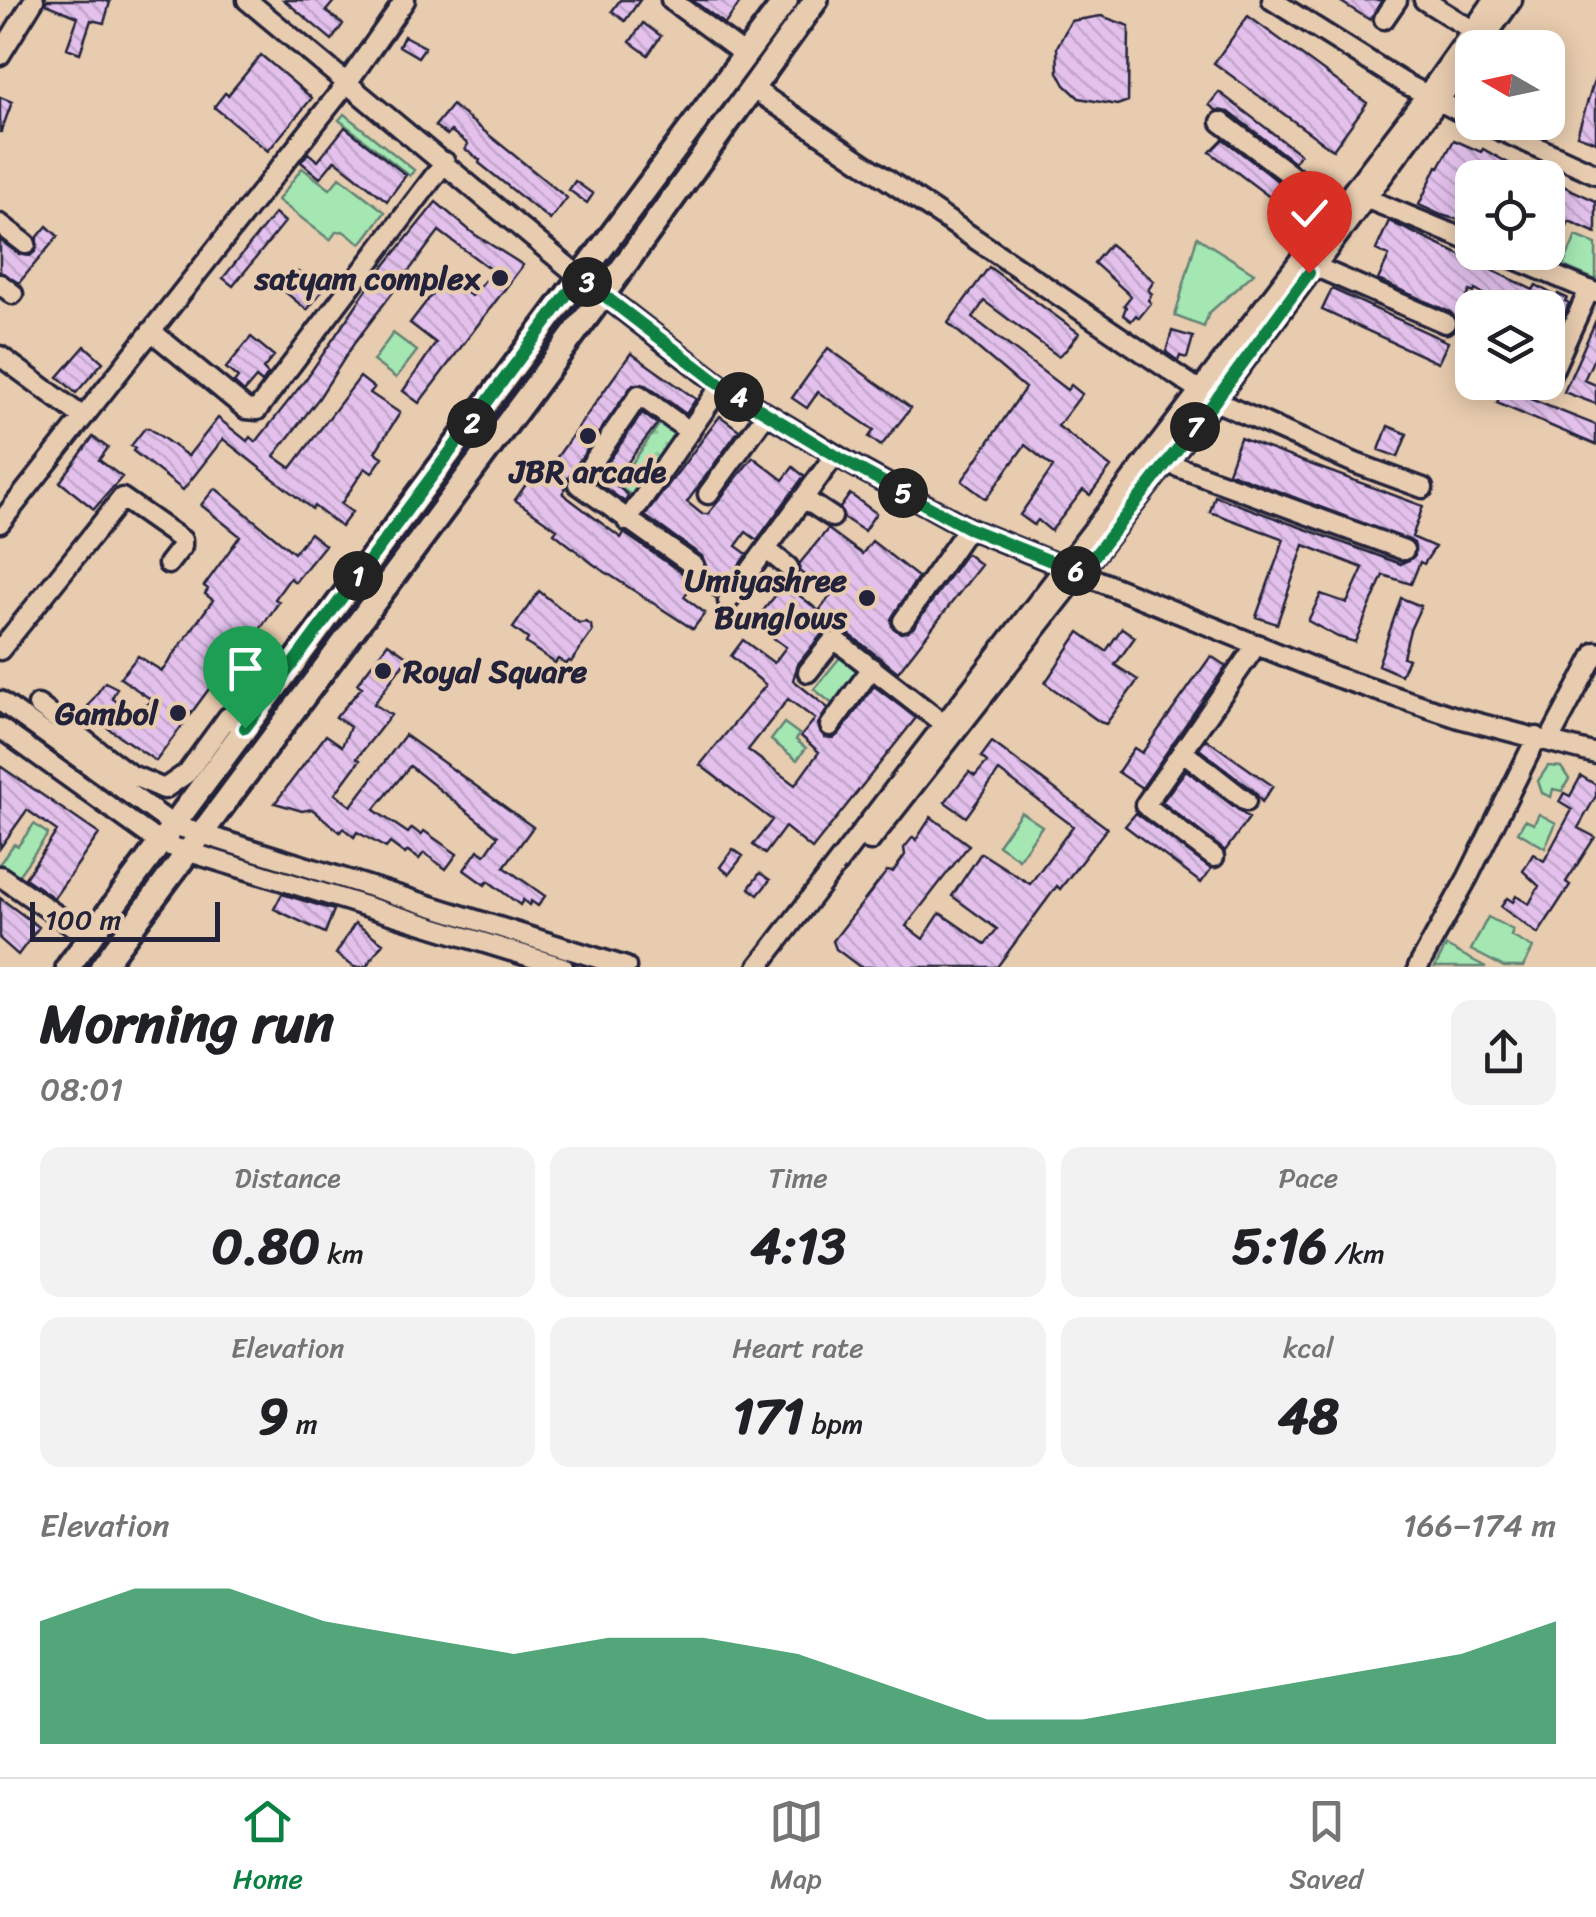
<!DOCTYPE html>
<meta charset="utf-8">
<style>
:root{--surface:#fff;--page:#f2f2f2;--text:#202124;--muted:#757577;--line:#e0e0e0;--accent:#0b8043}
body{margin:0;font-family:Sriracha,sans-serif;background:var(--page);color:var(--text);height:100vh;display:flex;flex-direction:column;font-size:38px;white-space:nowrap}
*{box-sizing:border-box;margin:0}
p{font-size:32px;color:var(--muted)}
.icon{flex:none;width:55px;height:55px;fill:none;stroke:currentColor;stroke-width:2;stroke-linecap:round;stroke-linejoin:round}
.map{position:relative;height:967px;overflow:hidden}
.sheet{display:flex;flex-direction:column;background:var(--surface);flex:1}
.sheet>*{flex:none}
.needle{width:65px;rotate:279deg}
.fabs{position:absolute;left:1455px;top:30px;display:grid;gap:20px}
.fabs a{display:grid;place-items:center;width:110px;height:110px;border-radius:20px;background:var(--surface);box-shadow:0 5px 25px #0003;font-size:50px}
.scale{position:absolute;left:30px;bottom:25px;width:190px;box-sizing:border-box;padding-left:10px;border:5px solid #22223b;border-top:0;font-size:28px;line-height:35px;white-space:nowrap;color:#22223b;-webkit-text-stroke:8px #e8ccaf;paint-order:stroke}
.pin{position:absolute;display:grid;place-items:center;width:85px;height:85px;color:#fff;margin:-102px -42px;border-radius:50% 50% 50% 0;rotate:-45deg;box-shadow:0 0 10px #0007}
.pin .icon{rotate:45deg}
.km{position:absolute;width:50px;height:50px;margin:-25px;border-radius:50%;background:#222;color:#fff;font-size:28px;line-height:50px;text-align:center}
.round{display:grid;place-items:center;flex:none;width:105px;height:105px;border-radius:20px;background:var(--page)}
.summary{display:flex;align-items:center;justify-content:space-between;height:170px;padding:0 40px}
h1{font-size:55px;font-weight:700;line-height:75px}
.figures{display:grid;grid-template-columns:repeat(3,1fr);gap:15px;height:170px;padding:10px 40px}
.figures div{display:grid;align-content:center;border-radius:20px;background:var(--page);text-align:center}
.figures b{font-size:50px;font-weight:700}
.figures small{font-size:28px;font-weight:400}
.figures p{font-size:28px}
.chart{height:280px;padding:20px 40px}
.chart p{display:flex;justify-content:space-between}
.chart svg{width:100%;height:180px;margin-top:10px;fill:var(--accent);opacity:.7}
.menu{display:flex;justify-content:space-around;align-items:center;height:140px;border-top:2px solid var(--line);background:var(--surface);font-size:28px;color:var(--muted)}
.menu a{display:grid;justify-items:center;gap:5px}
.menu .selected{color:var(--accent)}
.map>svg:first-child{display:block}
.green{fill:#a4e7b2;stroke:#638476;stroke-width:2.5}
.park{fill:url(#park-dots);stroke:#638476;stroke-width:2.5}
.building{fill:url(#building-back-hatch);stroke:#22223b;stroke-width:2.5;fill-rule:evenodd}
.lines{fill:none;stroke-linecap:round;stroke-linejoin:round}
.minor-casing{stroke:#22223b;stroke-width:25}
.major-casing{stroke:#22223b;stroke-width:30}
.minor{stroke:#e8ccaf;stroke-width:18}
.major{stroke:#e8ccaf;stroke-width:22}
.route-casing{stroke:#fff;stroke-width:20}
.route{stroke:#0b8043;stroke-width:12}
.poi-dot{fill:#22223b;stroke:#e8ccaf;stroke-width:4}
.labels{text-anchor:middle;stroke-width:8;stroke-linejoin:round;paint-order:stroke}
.poi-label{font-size:32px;font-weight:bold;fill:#22223b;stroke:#e8ccaf;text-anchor:end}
</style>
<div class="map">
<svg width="1596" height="967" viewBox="0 0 1596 967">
<defs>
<pattern id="park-dots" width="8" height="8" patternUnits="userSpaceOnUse" patternTransform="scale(2.5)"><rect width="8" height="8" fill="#a4e7b2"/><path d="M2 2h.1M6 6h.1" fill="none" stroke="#8dc69a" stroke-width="1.8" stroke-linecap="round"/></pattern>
<pattern id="building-back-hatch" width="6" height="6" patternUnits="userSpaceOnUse" patternTransform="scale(2.5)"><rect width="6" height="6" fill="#e3c1ec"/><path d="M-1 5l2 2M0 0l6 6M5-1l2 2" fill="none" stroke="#c2a6cb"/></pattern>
</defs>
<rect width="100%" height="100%" fill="#e8ccaf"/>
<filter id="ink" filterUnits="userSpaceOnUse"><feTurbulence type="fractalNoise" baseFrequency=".01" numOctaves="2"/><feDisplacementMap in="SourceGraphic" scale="20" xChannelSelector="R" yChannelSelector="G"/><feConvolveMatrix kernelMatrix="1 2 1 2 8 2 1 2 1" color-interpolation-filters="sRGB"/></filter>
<g filter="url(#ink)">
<path class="green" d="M344 114 414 170 410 176 339 120Z
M302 168 330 189 340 177 385 212 361 244 343 231 336 232 330 240 278 200Z
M1576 236 1596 244V280L1563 266Z
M1197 237 1254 273 1209 313 1204 327 1175 316Z
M393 333 417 351 396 378 373 361Z
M842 655 863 672 835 706 814 689Z
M784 723 799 734 796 740 806 748 797 760 771 740Z
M1548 766 1561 767 1569 779 1562 791 1553 789 1551 797 1542 793 1538 781Z
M1021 812 1042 826 1019 859 998 845Z
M1539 814 1556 823 1545 848 1518 832 1525 820 1534 824Z
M34 824 48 834 13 883 0 873V863L14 844 18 846Z
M1488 917 1513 930 1511 936 1533 948 1523 967H1504L1471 950Z
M1446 946 1486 967H1435Z"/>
<path class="park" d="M660 423 675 434 632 496 617 485Z"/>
<path class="building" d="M46 0H103L110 2 104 23 91 20 80 53 67 48 78 17 46 4Z
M284 0H335L326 11 343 24 332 40Z
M620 0H640L625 21 612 11Z
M692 0H742L725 24Z
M1338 0H1382L1370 20Z
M1101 16 1129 26 1128 101 1117 105 1079 98 1065 85 1058 72 1057 47 1071 21Z
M1248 16 1367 103 1333 150 1214 63Z
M643 23 661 36 648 55 630 42Z
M404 36 425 47 418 57 399 46Z
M261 55 312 98 268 151 214 107 225 93 228 95Z
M1595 78H1596V142L1577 135Z
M1219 92 1300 154 1294 162 1229 112 1216 110 1209 105Z
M0 97 12 102 1 132H0Z
M452 105 567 198 550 220 479 163 480 160 465 149 468 144 451 131 447 135 435 126Z
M345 127 406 175 387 201 335 160 320 178 301 162 308 153 318 161Z
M1223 139 1309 205 1299 219 1210 152Z
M1454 140 1481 152 1483 149 1535 178H1472V203L1467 222 1441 215 1419 205 1437 166 1439 167Z
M1548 179 1596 201V233L1569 221 1552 261 1548 259Z
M575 181 593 194 587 203 569 190Z
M436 202 474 234 523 265 419 403 403 391 436 343 410 323 446 276 471 296 493 271 439 231 353 345 319 398 274 456 291 468 360 377 374 388 370 393 400 413 375 452 383 457 372 473 365 468 341 504 352 512 341 527 314 506 312 509 223 439 183 490 133 451 135 448 131 446 145 428H149L188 456 218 418 247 441 250 437 256 442 306 379 374 279Z
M275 213 285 222 233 286 223 278Z
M1389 221 1533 290 1536 285 1557 297 1558 294 1567 298 1565 301 1569 303 1548 352V308H1511L1475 290 1474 293 1470 291 1457 320 1450 312 1378 280 1389 256 1376 250Z
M47 226 58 236 19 283 0 272V240L19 254 30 256 36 251 37 238Z
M1110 244 1154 281 1148 290 1152 294 1148 300 1151 303 1139 318 1136 315 1131 321 1123 315 1126 307 1124 305 1131 296 1094 263Z
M989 267 1079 333 1066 350 1058 356 984 301 973 318 1067 390 1071 385 1082 394 1058 426 1111 467 1090 495 1083 490 1051 531 1038 520 1034 525 1020 515 1053 467 1025 445 986 499 962 481 1025 388 948 323Z
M298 272 305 278 308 274 318 282 315 286 322 291 307 310 284 291Z
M1332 289 1448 342 1438 363 1322 310Z
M1596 320V354L1584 380 1596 385V404L1564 392Z
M1172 331 1193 337 1187 358 1180 356 1178 361 1166 352Z
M251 337 274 356 263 369 268 374 262 383 256 378 244 392 234 383 238 378 226 368Z
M85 346 103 362 76 393 58 377Z
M828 348 911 408 881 446 869 437 874 430 818 392 807 408 792 398Z
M631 353 696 399 686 414 646 385 633 384 568 477 563 494 621 538 624 533 688 577 698 578 704 574 706 566 702 556 645 516 720 416 739 430 687 502 702 514H708L753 457 783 480 793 467 804 476 757 540 746 532 736 546 747 554 716 598 694 582 684 597 705 613 693 629 593 564 554 533 557 529 515 500 532 476 540 481Z
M1505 382H1535L1530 399 1596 425V445L1497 403Z
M642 413 657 424 628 462 632 465 617 486 628 495 625 502 595 481Z
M1388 426 1407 434 1398 457 1379 450Z
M93 437 108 448 99 460 122 477 94 509 60 482Z
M1240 438 1423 506 1412 537 1435 547 1424 564 1420 562 1411 584 1383 575 1355 642 1338 637 1308 621 1321 594 1347 603 1363 568 1304 545 1277 624 1256 617 1284 539 1210 512 1215 496 1401 564 1415 555 1414 543 1228 472Z
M215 488 294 553 310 533 325 545 295 582 290 578 275 599 279 602 258 632 253 629 156 761 84 712 105 682 117 688 112 698 135 714 152 700 120 678 138 656 162 671 213 600 205 594 208 589 204 586 240 536 201 505Z
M850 494 876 513 864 531 844 518 840 508Z
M828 529 862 554 872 541 918 577 891 619 892 627 901 633 913 628 964 556 967 554 981 565 898 672 840 627 821 635 798 664 793 680 828 708 818 724 824 737 834 738 839 734 874 686 916 718 812 849 785 827 765 854 753 845 772 820 700 765 766 685 731 656 743 640 774 663 786 647 754 624 766 607 785 584 819 611 831 595 799 571 800 563ZM788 699 815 719 801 736 819 752 795 785 748 750Z
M539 591 579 623 586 622 591 625 592 632 571 662 569 661 566 664 558 659 555 663 526 643 528 639 513 628Z
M1401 598 1421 606 1410 630 1403 657 1408 659 1401 675 1378 665Z
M1122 628 1135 637 1115 665 1138 680 1106 724 1100 722 1045 683 1079 632 1106 651Z
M388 643 408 657 374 704 391 715 357 758 360 760 335 794 351 806 405 735 533 827 504 867 545 896 538 906 531 901 529 905 523 900 520 905 488 881 485 885 464 870 478 850 485 855 498 836 410 766 374 810 408 833 412 828 421 835 424 831 457 854 446 869 424 853 419 859 408 851 405 854 390 843 386 848 357 832 354 837 343 828 340 832 312 809 302 811 275 803 326 735 342 746 350 727 336 717 362 687 357 684Z
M1211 656 1226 666 1142 788 1118 772 1134 748 1142 753Z
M1206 739 1273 786 1262 802 1254 791 1199 749Z
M992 742 1107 828 1060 889 1057 886 997 967H860L836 949 833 941 887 871 893 872 905 855 904 848 913 837 916 840 931 817 969 845 906 926 923 939 940 913 985 944 997 929 952 896 981 853 1030 884 1073 826 999 771 966 817 945 802 969 772 975 776 987 762 981 757Z
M0 766 99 834 54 898 25 878 57 831 27 810 0 848Z
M1186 770 1249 818 1225 851 1162 802Z
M1581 776 1596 785V796L1578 828 1595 837 1566 882 1570 885 1538 934 1501 907 1507 898 1513 902 1516 896 1529 904 1539 886 1523 871 1533 854 1544 861 1572 810 1559 802 1564 793 1570 796Z
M1136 813 1211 869 1201 883 1125 826Z
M733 849 743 856 729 874 720 867Z
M760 873 770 880 758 895 749 888Z
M282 894 334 910 325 933 274 909Z
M0 898 39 927 18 955 0 939Z
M355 923 383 943 366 967H354L336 954Z"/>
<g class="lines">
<g class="minor-casing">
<path id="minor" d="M247 0 580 277 721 386 849 463 968 528 1336 677 1459 718 1596 754
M671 0 745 55
M1272 0 1404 83 1472 118
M1424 0 1472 30
M1384 19 1397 0
M1478 48 1512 0
M0 55 34 0
M752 88 1215 401 1355 463 1423 488
M1221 122 1338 211
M1482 122 1596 174
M1365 198 1472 242
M0 224 26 244
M1498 252 1596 293
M1314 266 1445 323
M0 284 13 294
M151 331 246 409 257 410 445 162
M0 356 83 417
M1548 381 1589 290
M690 432 639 395 578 484 694 566
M1167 463 1404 550
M708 494 766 414
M803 498 832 517
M627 521 721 386
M0 523 347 83 405 0
M766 549 788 567
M728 601 835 455
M903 621 968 528
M0 650 122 498 182 540V546L168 564
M808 672 831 643 838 642 945 725
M0 701 173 825 626 967
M38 705 129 774 164 789 187 773 228 717 245 728
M830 726 872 668
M0 728 160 843 563 967
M1550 739 1596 652
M1182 751 1246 801
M870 841 1215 401 1472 56
M1214 857 1145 805 1257 644
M0 876 90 938
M758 967 1433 86 1494 0
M1418 967 1468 877 1537 737"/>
</g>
<g class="major-casing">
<path id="major" d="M68 967 786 0
M102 967 603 295 816 0"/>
</g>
<use href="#minor" class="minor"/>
<use href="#major" class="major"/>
</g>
</g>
<g class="lines" filter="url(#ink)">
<g class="route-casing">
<path id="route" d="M245 728 580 277 722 386 848 463 968 528 1081 573 1215 401 1309 273"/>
</g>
<use href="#route" class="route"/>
</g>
<g class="poi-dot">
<circle cx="500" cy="278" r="10"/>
<circle cx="588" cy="436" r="10"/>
<circle cx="867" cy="598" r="10"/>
<circle cx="383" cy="671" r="10"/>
<circle cx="178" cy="713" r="10"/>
</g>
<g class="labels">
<g class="poi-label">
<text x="480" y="289">satyam complex</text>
<text x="588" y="482" text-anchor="middle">JBR arcade</text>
<text x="847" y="591">Umiyashree<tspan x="847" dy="37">Bunglows</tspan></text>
<text x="403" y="682" text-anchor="start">Royal Square</text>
<text x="158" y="724">Gambol</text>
</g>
</g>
</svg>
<div class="fabs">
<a><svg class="needle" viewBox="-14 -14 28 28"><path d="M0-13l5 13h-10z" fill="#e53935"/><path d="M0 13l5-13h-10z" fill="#757577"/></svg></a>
<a><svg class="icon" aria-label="locate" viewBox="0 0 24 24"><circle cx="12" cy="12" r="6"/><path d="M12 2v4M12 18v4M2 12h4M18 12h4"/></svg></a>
<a><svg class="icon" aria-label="layers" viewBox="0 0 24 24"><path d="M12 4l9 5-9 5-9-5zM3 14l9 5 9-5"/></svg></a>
</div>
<div class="scale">100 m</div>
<div class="pin" style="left:245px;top:728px;background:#1e9e55"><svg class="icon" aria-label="arrive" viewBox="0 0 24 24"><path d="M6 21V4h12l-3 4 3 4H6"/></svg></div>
<div class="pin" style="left:1309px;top:273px;background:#d93025"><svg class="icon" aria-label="check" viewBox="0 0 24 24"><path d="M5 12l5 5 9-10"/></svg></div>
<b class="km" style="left:358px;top:576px">1</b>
<b class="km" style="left:472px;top:423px">2</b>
<b class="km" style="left:587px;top:282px">3</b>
<b class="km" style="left:739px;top:397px">4</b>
<b class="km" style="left:903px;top:493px">5</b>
<b class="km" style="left:1076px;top:571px">6</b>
<b class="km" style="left:1195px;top:427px">7</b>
</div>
<section class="sheet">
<div class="summary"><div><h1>Morning run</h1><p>08:01</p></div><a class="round"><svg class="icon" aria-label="share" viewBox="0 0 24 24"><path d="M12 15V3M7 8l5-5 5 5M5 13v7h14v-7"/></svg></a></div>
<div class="figures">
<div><p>Distance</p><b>0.80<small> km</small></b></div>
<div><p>Time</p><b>4:13</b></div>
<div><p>Pace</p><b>5:16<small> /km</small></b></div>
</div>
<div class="figures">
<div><p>Elevation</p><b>9<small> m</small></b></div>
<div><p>Heart rate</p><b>171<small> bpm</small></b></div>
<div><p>kcal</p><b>48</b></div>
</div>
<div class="chart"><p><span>Elevation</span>166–174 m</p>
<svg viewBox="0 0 160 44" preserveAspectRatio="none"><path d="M0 44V14L10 6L20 6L30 14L40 18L50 22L60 18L70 18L80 22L90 30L100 38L110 38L120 34L130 30L140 26L150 22L160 14V44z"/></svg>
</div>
</section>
<nav class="menu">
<a class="selected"><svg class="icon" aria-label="home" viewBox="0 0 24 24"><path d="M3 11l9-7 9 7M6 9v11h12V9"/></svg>Home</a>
<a><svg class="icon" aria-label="map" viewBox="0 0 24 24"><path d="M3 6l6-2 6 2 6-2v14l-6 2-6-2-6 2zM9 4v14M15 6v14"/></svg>Map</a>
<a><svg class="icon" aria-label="saved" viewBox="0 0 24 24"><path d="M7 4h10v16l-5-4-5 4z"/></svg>Saved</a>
</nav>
